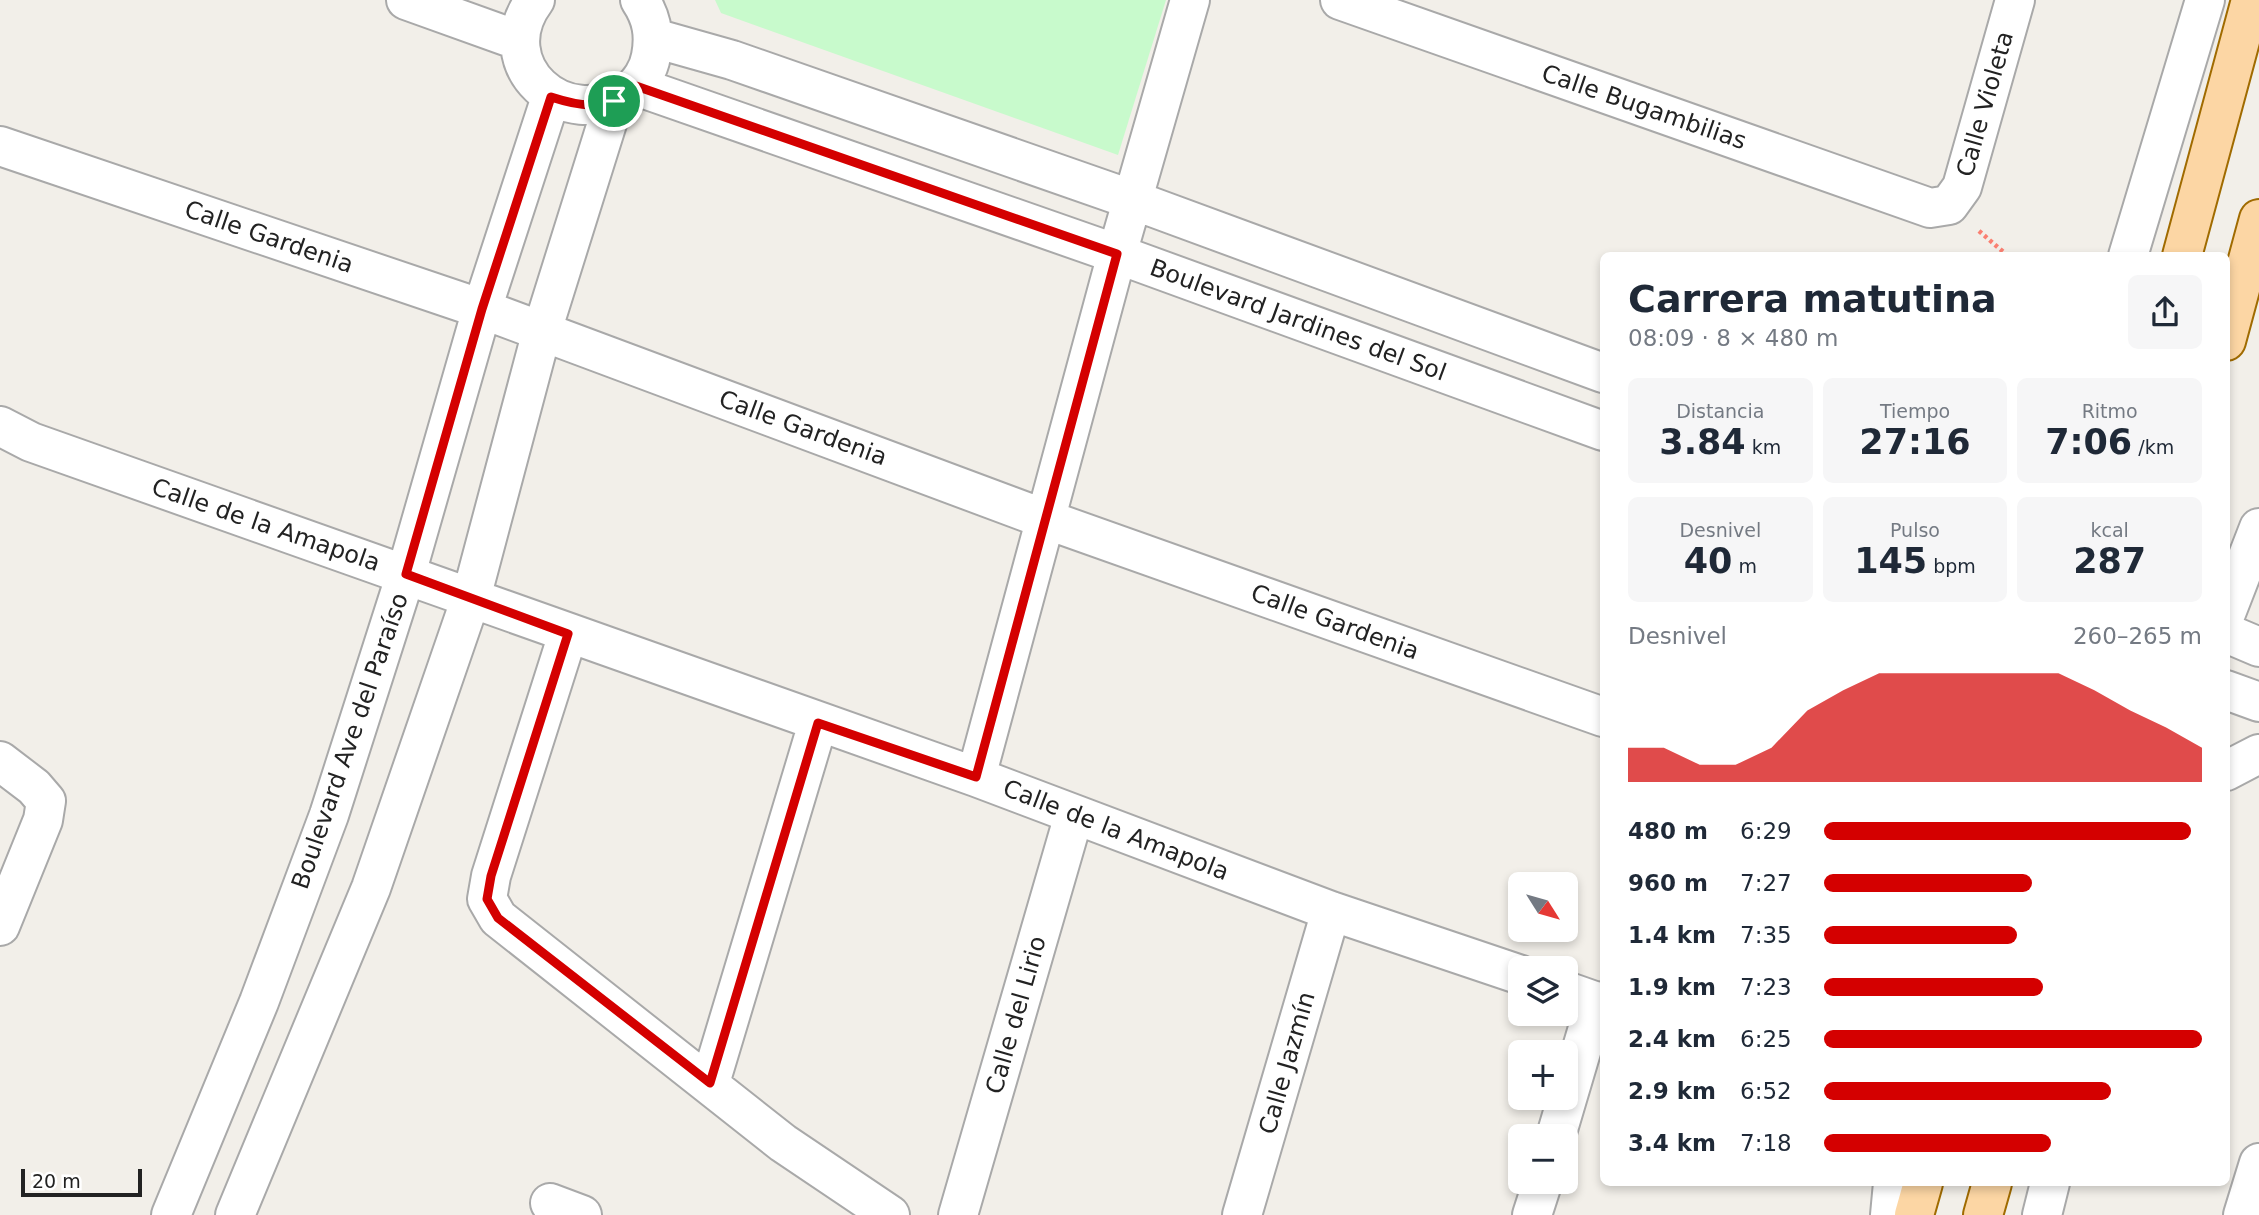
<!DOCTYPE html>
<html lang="es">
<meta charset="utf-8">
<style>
:root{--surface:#fff;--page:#f6f6f7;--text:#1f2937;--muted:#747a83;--accent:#d40000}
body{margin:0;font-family:"DejaVu Sans",sans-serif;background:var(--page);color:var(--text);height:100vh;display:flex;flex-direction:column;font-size:26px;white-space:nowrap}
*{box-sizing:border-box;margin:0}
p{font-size:23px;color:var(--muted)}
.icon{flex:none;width:38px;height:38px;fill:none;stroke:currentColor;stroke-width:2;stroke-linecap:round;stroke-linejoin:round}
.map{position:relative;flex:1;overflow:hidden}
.panel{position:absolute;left:1600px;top:252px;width:630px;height:934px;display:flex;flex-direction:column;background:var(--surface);border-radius:10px;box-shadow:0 4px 10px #0003}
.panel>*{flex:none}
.needle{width:46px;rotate:127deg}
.fabs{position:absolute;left:1508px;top:872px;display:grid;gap:14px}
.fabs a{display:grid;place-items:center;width:70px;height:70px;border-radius:10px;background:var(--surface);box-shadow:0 4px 10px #0003;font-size:35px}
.scale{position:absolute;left:21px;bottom:18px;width:121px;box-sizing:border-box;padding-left:7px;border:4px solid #222;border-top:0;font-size:19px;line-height:24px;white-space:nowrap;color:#222;-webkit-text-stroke:5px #fff;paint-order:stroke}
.pin{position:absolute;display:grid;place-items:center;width:60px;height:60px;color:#fff;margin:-30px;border:4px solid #fff;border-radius:50%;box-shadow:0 2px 7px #0007}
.round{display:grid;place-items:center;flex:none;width:74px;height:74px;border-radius:10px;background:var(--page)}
.head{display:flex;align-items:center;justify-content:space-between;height:119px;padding:0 28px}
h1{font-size:38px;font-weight:700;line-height:52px}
.metrics{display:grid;grid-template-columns:repeat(3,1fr);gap:10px;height:119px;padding:7px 28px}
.metrics div{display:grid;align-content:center;border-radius:10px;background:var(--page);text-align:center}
.metrics b{font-size:35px;font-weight:700}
.metrics small{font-size:19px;font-weight:400}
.metrics p{font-size:19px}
.chart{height:196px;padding:14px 28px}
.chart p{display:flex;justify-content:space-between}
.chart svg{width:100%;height:126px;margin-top:7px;fill:var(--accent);opacity:.7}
ul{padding:0 28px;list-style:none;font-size:23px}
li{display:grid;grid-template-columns:112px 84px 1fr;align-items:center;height:52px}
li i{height:18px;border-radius:9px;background:var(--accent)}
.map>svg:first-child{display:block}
.park{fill:#c8facc}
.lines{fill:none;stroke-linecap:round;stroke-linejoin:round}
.minor-casing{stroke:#a9a9a9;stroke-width:42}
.major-casing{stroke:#a06b00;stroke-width:42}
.path{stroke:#fa8072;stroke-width:4.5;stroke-dasharray:3.5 3.5;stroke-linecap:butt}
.minor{stroke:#fff;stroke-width:38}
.major{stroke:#fcd6a4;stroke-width:38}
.route-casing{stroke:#fff;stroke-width:14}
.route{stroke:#d40000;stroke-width:9}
.labels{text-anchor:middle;stroke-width:7;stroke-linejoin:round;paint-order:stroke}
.street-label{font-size:24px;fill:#222;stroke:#fff}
</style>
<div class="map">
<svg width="2259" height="1215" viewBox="0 0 2259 1215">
<rect width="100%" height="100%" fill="#f2efe9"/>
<path class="park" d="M715 0H1166L1118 155 721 13Z"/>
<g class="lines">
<g class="minor-casing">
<path id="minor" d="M406 0 520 41
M535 0C487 64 565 136 629 91 640 84 649 69 651 56 655 35 652 18 640 0
M1340 0 1930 208 1949 205 1962 187 2015 0
M654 38 732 60 1133 200 1603 373
M636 86 1117 254 1603 431
M0 146 482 309 1045 519 1603 717
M2128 256 2205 0
M0 426 31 442 976 777 1331 911 1521 975
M2226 613 2259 528
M2226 633 2259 647
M568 634 491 876 487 899 498 918 783 1143 890 1215
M2226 690 2259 702
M0 761 34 787 46 801 43 820 0 926
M2226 771 2259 754
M976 777 1117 254 1190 0
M1566 991 1603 1004
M710 1083 818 723
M1556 1136 1596 1001
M550 1203 582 1215
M171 1215 259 1002 329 815 406 574 482 309 551 97
M235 1215 371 888 471 598 542 331 614 101
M958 1215 1074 815
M1242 1215 1331 911
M1532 1215 1543 1181
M1890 1215 1893 1183
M2042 1215 2050 1183
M2243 1215 2259 1163"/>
</g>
<g class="major-casing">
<path id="major" d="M2182 256 2251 0
M2226 341 2259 219
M1914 1215 1923 1183
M1983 1215 1992 1183"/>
</g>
<path class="path" d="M1979 231 2008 256"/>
<use href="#minor" class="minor"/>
<use href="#major" class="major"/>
</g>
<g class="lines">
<g class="route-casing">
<path id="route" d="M636 86 1117 254 976 777 818 723 710 1083 498 918 487 899 491 876 568 634 406 574 482 309 551 97C588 109 604 109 636 86Z"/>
</g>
<use href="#route" class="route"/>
</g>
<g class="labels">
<g class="street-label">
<text transform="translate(1985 104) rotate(-74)" y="8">Calle Violeta</text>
<text transform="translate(1644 107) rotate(19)" y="8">Calle Bugambilias</text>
<text transform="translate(269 237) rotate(19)" y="8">Calle Gardenia</text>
<text transform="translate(1298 320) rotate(20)" y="8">Boulevard Jardines del Sol</text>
<text transform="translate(803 428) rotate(20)" y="8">Calle Gardenia</text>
<text transform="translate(266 525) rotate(19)" y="8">Calle de la Amapola</text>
<text transform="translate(1335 622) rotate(20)" y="8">Calle Gardenia</text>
<text transform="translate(350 741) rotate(-71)" y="8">Boulevard Ave del Paraíso</text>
<text transform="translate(1116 830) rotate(21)" y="8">Calle de la Amapola</text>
<text transform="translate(1016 1015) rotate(-74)" y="8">Calle del Lirio</text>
<text transform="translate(1287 1063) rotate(-74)" y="8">Calle Jazmín</text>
</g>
</g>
</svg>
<div class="fabs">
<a><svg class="needle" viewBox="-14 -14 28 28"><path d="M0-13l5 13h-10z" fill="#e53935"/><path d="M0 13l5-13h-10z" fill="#747a83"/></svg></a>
<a><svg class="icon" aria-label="layers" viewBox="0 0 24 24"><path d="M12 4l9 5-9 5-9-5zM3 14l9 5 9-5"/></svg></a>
<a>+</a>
<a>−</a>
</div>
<div class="scale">20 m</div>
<div class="pin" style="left:614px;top:101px;background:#1e9e55"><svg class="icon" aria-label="arrive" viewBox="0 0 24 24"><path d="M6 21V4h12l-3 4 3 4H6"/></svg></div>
<section class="panel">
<div class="head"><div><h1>Carrera matutina</h1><p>08:09 · 8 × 480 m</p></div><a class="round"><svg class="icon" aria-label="share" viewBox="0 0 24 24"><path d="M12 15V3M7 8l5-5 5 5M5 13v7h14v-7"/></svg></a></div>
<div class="metrics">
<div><p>Distancia</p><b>3.84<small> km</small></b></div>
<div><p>Tiempo</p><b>27:16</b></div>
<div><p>Ritmo</p><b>7:06<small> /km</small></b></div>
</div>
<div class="metrics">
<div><p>Desnivel</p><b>40<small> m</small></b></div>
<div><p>Pulso</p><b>145<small> bpm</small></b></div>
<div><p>kcal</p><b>287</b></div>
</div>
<div class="chart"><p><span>Desnivel</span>260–265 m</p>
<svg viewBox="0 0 160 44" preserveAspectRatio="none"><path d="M0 44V32L10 32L20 38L30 38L40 32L50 19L60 12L70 6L80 6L90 6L100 6L110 6L120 6L130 12L140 19L150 25L160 32V44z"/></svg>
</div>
<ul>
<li><b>480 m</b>6:29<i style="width:97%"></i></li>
<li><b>960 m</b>7:27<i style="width:55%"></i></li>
<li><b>1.4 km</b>7:35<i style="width:51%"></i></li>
<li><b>1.9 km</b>7:23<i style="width:58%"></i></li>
<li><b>2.4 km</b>6:25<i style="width:100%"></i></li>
<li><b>2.9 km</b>6:52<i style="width:76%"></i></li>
<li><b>3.4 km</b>7:18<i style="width:60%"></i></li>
</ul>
</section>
</div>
